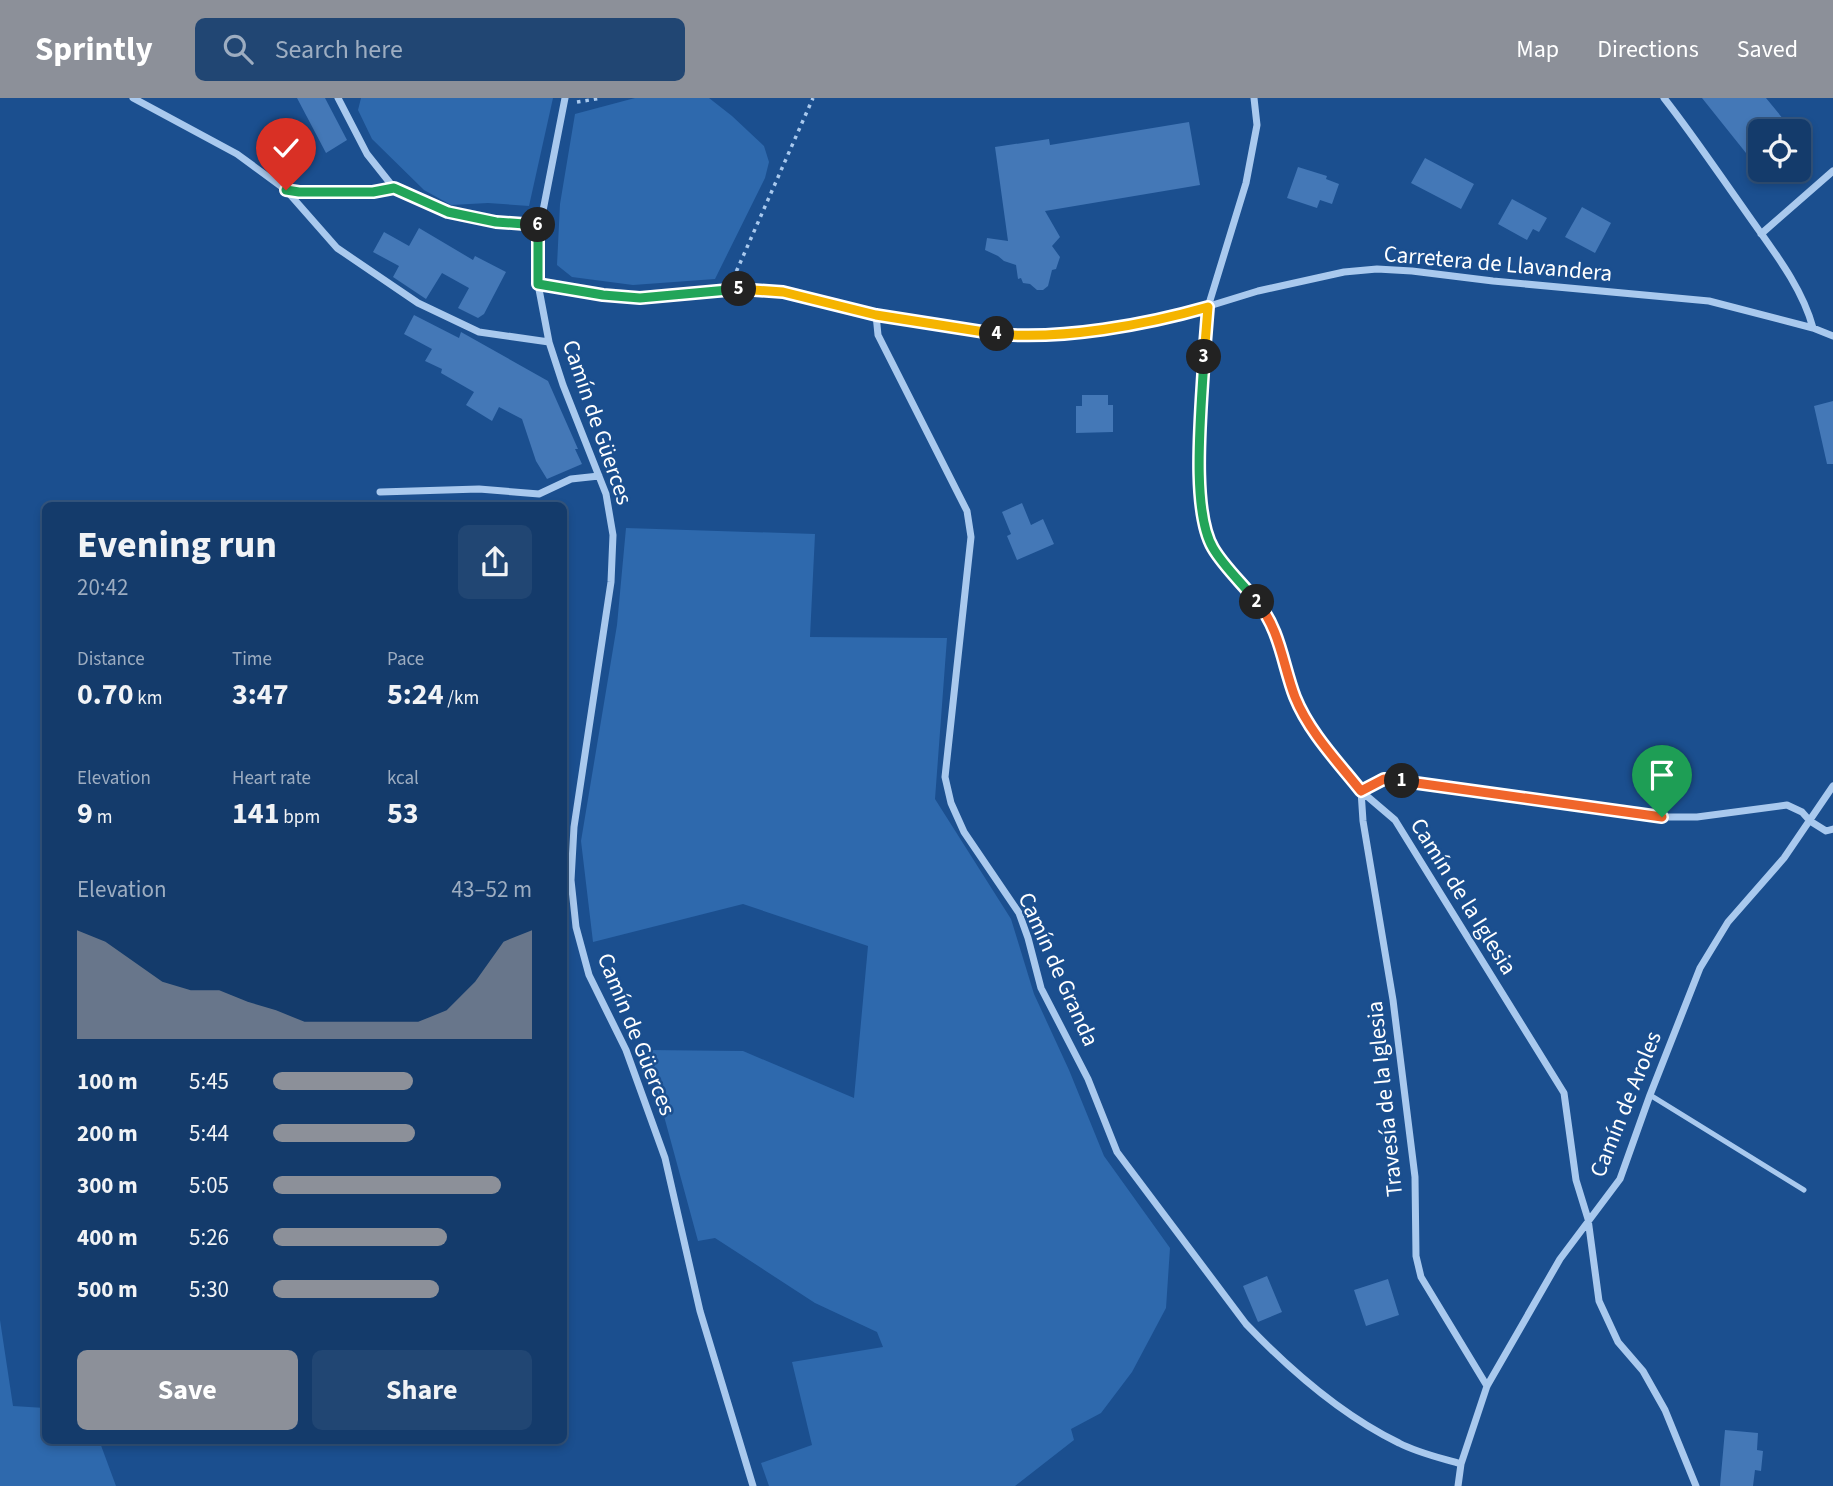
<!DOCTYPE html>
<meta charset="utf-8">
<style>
:root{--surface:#143b6b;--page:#214673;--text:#f1f3f6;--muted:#9dadc1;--line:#33557e;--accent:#8c9099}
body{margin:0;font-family:"Source Sans 3",sans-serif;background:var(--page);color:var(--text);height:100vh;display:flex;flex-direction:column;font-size:26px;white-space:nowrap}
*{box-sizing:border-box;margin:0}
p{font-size:23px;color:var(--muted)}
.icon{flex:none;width:38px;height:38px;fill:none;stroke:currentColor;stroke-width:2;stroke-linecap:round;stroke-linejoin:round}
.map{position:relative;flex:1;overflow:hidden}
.panel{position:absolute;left:42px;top:404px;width:525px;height:942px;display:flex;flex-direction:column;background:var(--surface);border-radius:10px;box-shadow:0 4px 10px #0003,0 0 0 2px var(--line)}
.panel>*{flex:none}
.fabs{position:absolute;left:1748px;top:21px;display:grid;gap:14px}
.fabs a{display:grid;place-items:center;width:63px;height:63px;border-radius:10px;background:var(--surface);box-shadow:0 4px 10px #0003,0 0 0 2px var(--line);font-size:35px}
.pin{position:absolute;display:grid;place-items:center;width:60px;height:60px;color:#fff;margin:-72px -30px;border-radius:50% 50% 50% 0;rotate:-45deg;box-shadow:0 0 7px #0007}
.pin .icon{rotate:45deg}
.km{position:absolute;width:35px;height:35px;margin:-18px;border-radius:50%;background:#222;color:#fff;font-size:19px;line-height:35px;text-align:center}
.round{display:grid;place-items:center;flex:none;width:74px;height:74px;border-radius:10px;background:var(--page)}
.headline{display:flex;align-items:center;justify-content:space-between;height:119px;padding:0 35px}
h1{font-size:38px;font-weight:700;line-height:52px}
.metrics{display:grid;grid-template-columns:repeat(3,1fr);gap:10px;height:119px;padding:7px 35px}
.metrics div{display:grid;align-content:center}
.metrics b{font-size:30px;font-weight:700}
.metrics small{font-size:19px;font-weight:400}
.metrics p{font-size:19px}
.chart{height:196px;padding:14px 35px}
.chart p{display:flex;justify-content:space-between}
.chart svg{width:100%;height:126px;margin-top:7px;fill:var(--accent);opacity:.7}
.button{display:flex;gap:14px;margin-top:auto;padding:14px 35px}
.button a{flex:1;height:80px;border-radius:10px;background:var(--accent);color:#fff;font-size:28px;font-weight:700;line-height:80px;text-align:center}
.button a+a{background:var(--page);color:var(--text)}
ul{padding:0 35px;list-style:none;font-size:23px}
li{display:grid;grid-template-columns:112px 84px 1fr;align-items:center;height:52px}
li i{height:18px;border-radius:9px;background:var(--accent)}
header{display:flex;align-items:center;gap:42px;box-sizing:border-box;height:98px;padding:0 35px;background:var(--accent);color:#fff}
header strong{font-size:33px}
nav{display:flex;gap:38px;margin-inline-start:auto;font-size:24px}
.search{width:490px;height:63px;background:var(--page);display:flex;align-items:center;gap:18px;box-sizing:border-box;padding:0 24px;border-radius:10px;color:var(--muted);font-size:26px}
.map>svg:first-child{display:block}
.green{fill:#2e69ad}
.building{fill:#4478b7}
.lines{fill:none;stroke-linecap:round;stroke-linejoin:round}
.path{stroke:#a9c9ee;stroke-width:3.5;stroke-dasharray:3.5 5;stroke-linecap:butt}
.service{stroke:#a9c9ee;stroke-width:5}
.minor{stroke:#a9c9ee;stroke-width:7}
.split-1-casing{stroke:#fff;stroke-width:14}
.split-2-casing{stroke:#fff;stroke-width:14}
.split-3-casing{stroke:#fff;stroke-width:14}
.split-4-casing{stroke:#fff;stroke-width:14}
.split-5-casing{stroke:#fff;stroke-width:14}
.split-6-casing{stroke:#fff;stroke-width:14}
.split-7-casing{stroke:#fff;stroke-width:14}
.split-1{stroke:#f0652b;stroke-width:9}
.split-2{stroke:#f0652b;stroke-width:9}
.split-3{stroke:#22a559;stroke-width:9}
.split-4{stroke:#f5b400;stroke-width:9}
.split-5{stroke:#f5b400;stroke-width:9}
.split-6{stroke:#22a559;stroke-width:9}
.split-7{stroke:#22a559;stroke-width:9}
.labels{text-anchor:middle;stroke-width:5;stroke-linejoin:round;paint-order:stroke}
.street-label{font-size:23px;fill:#fff;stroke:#1b4f8f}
</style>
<header>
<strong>Sprintly</strong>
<div class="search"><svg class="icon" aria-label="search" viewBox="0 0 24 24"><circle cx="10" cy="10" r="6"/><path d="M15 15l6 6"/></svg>Search here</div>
<nav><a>Map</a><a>Directions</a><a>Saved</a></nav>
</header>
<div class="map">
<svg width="1833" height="1388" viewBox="0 0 1833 1388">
<rect width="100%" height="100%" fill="#1b4f8f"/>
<path class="green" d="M361 0H553L529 108 488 105 451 107 424 92 372 41 358 12Z
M635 0H709L732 18 764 48 769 64 765 80 715 181 633 187 572 179 557 167 560 106 575 16Z
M626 430 815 436 810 539 947 540 935 701 1011 821 1034 896 1069 972 1104 1058 1170 1150 1166 1210 1132 1274 1101 1315 1071 1331 1074 1342 1015 1388H769L761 1365 812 1347 792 1264 883 1249 877 1234 815 1205 715 1140 698 1143 646 952 743 953 854 1000 868 848 743 806 593 844 581 743 617 527Z
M0 1222 13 1308 45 1310 46 1342H99L116 1388H0Z"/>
<path class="building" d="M297 0H325L347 42 326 55Z
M1702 0H1766L1793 33H1760V51L1750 60Z
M1189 24 1200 87 1045 113 1060 139 1052 148 1060 159 1056 171 1052 172 1048 188 1043 192H1037L1030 186 1023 185 1021 180 1018 181 1016 167 1004 163 998 158 985 152 987 140 1008 143 995 49 1049 41 1050 47Z
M1425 60 1474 86 1461 111 1411 85Z
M1298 69 1327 78 1326 81 1339 86 1332 106 1320 102 1317 110 1287 100Z
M1512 101 1547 120 1539 134 1533 131 1527 142 1498 126Z
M1582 109 1611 125 1595 155 1565 139Z
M419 130 473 162 475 158 506 174 484 216 478 220 458 210 469 190 442 175 426 201 393 179 399 168 373 154 384 134 409 148Z
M414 217 459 240 461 234 548 283 578 351H575L582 366 547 381 536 363 522 321 499 309 492 323 466 307 474 294 441 275 442 271 425 263 432 251 404 236Z
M1082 297H1108V307H1113V334L1076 335V308H1082Z
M1833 303V366H1827L1814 308Z
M1022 405 1031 427 1043 421 1054 446 1017 462 1007 438 1011 436 1002 414Z
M1267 1178 1282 1214 1258 1224 1243 1188Z
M1388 1181 1399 1217 1366 1228 1354 1192Z
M1725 1332 1758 1335 1757 1352 1763 1353 1761 1373 1755 1372 1753 1388H1720Z"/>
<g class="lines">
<path class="path" d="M577 4 602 0
M305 95 381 93
M733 181 813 0"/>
<path class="service" d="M1650 997 1804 1092"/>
<path class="minor" d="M133 0 237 56 286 92 337 150 418 205 479 234 549 244
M338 0 367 56 394 90 448 114 496 124 540 128
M565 0 540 128 538 186 549 244 563 287 606 396 613 437 611 484 574 729 571 782 576 829 589 877 626 952 665 1060 700 1213 753 1388
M1254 0 1257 27 1246 85 1208 209 1205 225 1200 392 1202 423 1213 450 1264 512 1279 546 1295 600 1308 625 1361 693 1395 722 1564 995 1576 1082 1588 1121 1599 1203 1618 1244 1643 1273 1665 1312 1696 1388
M1664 0C1693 37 1719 76 1746 114 1771 150 1802 188 1813 230
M1761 136 1833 73
M538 186 603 197 640 200 670 199 730 190 783 194 876 217 968 233 1003 236H1056L1133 226 1180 217 1258 193 1344 174 1377 171 1412 173 1493 183 1709 203 1813 230 1833 238
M876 217 878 237 967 413 971 439 945 679 951 705 964 734 1019 815 1028 840 1041 890 1088 981 1117 1054 1246 1226C1290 1272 1341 1317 1399 1345 1418 1355 1441 1360 1461 1366
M380 394 479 391 539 396 571 381 599 378
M1361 693 1363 723 1393 902 1415 1079 1416 1158 1421 1179 1487 1288
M1361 693 1384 681 1662 719H1697L1787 707 1802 714 1810 723 1826 733 1833 731
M1458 1388 1461 1366 1487 1288 1560 1161 1620 1081 1650 997 1700 870 1728 824 1784 760 1833 688"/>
</g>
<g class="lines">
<g class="split-1-casing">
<path id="split-1" d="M1402 683 1662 719"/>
</g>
<g class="split-2-casing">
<path id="split-2" d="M1257 504C1280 531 1283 568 1295 599 1309 634 1338 664 1361 693L1384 681 1402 683"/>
</g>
<g class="split-3-casing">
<path id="split-3" d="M1204 259C1202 306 1190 411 1213 450 1224 469 1243 486 1257 504"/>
</g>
<g class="split-4-casing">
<path id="split-4" d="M997 236C1062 242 1145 227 1208 209L1204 259"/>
</g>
<g class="split-5-casing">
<path id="split-5" d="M739 191 783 194 876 217 997 236"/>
</g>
<g class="split-6-casing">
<path id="split-6" d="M538 127V186L603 197 640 200 739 191"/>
</g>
<g class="split-7-casing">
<path id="split-7" d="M286 92 299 94H373L394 90 448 114 496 124 538 127"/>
</g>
<use href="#split-1" class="split-1"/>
<use href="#split-2" class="split-2"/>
<use href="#split-3" class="split-3"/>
<use href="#split-4" class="split-4"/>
<use href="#split-5" class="split-5"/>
<use href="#split-6" class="split-6"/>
<use href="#split-7" class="split-7"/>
</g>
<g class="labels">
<g class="street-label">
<text transform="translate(1498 165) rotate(5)" y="8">Carretera de Llavandera</text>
<text transform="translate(598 324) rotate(71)" y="8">Camín de Güerces</text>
<text transform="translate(1464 798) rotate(58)" y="8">Camín de la Iglesia</text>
<text transform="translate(1059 871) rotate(66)" y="8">Camín de Granda</text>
<text transform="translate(637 936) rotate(68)" y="8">Camín de Güerces</text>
<text transform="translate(1384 1001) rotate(-96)" y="8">Travesía de la Iglesia</text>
<text transform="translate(1625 1006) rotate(-68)" y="8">Camín de Aroles</text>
</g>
</g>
</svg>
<div class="fabs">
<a><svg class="icon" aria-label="locate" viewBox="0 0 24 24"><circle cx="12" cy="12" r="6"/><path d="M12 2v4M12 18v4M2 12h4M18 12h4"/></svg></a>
</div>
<div class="pin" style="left:1662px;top:719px;background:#1e9e55"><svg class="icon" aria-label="arrive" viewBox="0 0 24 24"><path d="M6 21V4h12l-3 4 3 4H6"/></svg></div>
<div class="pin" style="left:286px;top:92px;background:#d93025"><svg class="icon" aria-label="check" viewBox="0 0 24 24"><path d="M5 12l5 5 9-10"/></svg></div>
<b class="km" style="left:1402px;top:683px">1</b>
<b class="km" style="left:1257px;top:504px">2</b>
<b class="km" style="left:1204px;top:259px">3</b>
<b class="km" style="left:997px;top:236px">4</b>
<b class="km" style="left:739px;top:191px">5</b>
<b class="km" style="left:538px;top:127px">6</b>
<section class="panel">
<div class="headline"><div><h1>Evening run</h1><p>20:42</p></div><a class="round"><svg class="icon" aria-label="share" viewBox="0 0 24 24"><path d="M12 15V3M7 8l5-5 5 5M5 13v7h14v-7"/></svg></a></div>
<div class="metrics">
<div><p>Distance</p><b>0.70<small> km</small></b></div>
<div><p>Time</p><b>3:47</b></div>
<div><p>Pace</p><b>5:24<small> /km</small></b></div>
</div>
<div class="metrics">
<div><p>Elevation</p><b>9<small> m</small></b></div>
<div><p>Heart rate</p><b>141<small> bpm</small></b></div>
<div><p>kcal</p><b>53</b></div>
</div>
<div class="chart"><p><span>Elevation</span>43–52 m</p>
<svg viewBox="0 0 160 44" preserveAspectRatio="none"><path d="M0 44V6L10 10L20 17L30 24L40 27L50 27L60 31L70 34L80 38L90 38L100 38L110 38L120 38L130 34L140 24L150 10L160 6V44z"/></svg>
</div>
<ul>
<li><b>100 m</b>5:45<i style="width:54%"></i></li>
<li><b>200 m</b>5:44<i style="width:55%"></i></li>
<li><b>300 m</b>5:05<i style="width:88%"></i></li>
<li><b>400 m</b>5:26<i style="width:67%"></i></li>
<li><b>500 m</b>5:30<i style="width:64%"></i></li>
</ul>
<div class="button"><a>Save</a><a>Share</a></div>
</section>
</div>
